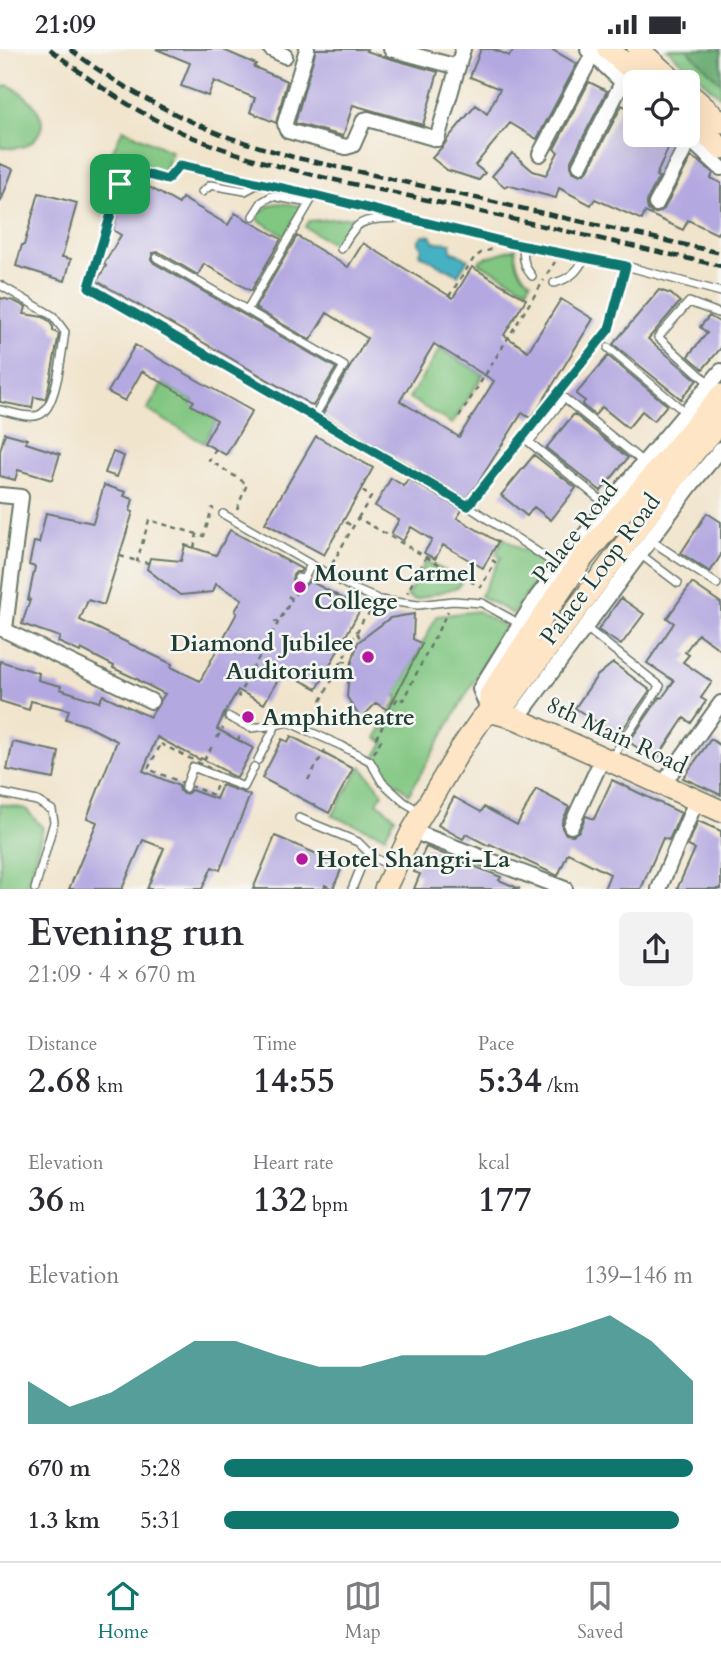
<!DOCTYPE html>
<meta charset="utf-8">
<style>
:root{--surface:#fff;--page:#f2f2f3;--text:#2b2b33;--muted:#7c7c81;--line:#e1e1e2;--accent:#0f766e}
body{margin:0;font-family:Cardo,serif;background:var(--page);color:var(--text);height:100vh;display:flex;flex-direction:column;font-size:26px;white-space:nowrap}
*{box-sizing:border-box;margin:0}
p{font-size:23px;color:var(--muted)}
.icon{flex:none;width:38px;height:38px;fill:none;stroke:currentColor;stroke-width:2;stroke-linecap:round;stroke-linejoin:round}
.map{position:relative;height:840px;overflow:hidden}
.panel{display:flex;flex-direction:column;background:var(--surface);flex:1}
.panel>*{flex:none}
.fabs{position:absolute;left:623px;top:21px;display:grid;gap:14px}
.fabs a{display:grid;place-items:center;width:77px;height:77px;border-radius:10px;background:var(--surface);box-shadow:0 7px 28px #0002;font-size:35px}
.pin{position:absolute;display:grid;place-items:center;width:60px;height:60px;color:#fff;margin:-30px;border-radius:14px;box-shadow:0 4px 10px #0006}
.round{display:grid;place-items:center;flex:none;width:74px;height:74px;border-radius:10px;background:var(--page)}
.summary{display:flex;align-items:center;justify-content:space-between;height:119px;padding:0 28px}
h1{font-size:38px;font-weight:700;line-height:52px}
.metrics{display:grid;grid-template-columns:repeat(3,1fr);gap:10px;height:119px;padding:7px 28px}
.metrics div{display:grid;align-content:center}
.metrics b{font-size:35px;font-weight:700}
.metrics small{font-size:19px;font-weight:400}
.metrics p{font-size:19px}
.chart{height:196px;padding:14px 28px}
.chart p{display:flex;justify-content:space-between}
.chart svg{width:100%;height:126px;margin-top:7px;fill:var(--accent);opacity:.7}
ul{padding:0 28px;list-style:none;font-size:23px}
li{display:grid;grid-template-columns:112px 84px 1fr;align-items:center;height:52px}
li i{height:18px;border-radius:9px;background:var(--accent)}
.status{display:flex;justify-content:space-between;align-items:center;height:49px;padding:0 35px;background:var(--surface);direction:ltr}
.status svg{height:19px;fill:currentColor}
.tab-bar{display:flex;justify-content:space-around;align-items:center;height:98px;border-top:2px solid var(--line);background:var(--surface);font-size:19px;color:var(--muted)}
.tab-bar a{display:grid;justify-items:center;gap:4px}
.tab-bar .current{color:var(--accent)}
.map>svg:first-child{display:block}
.green{fill:#81c681;stroke:#50825a;stroke-width:2}
.forest{fill:#68ab6f;stroke:#447452;stroke-width:2}
.water{fill:#46b1c4;stroke:#32777c;stroke-width:2}
.building{fill:#b4a8e0;fill-rule:evenodd}
.lines{fill:none;stroke-linecap:round;stroke-linejoin:round}
.lane-casing{stroke:#687769;stroke-width:10}
.street-casing{stroke:#687769;stroke-width:18}
.secondary-casing{stroke:#687769;stroke-width:24}
.path{stroke:#687769;stroke-width:2.5;stroke-dasharray:5 5;stroke-linecap:butt}
.lane{stroke:#fff;stroke-width:7}
.street{stroke:#fff;stroke-width:14}
.secondary{stroke:#fee5c5;stroke-width:21}
.rail{stroke:#1f3d34;stroke-width:4.5;stroke-dasharray:10 5;stroke-linecap:butt}
.route-casing{stroke:#fff;stroke-width:14}
.route{stroke:#0f766e;stroke-width:9}
.poi-dot{fill:#b5179e;stroke:#f6f6f2;stroke-width:2.5}
.labels{text-anchor:middle;stroke-width:5;stroke-linejoin:round;paint-order:stroke}
.street-label{font-size:24px;fill:#1f3d34;stroke:#f6f6f2}
.poi-label{font-size:24px;font-weight:bold;fill:#1f3d34;stroke:#f6f6f2;text-anchor:start}
</style>
<div class="status"><b>21:09</b><svg viewBox="0 0 49 12"><path d="M0 12V9h3v3zM5 12V6h3v6zM10 12V3h3v9zM15 12V0h3v12zM26 1h20v11H26zM47 4h2v5h-2z"/></svg></div>
<div class="map">
<svg width="721" height="840" viewBox="0 0 721 840">
<rect width="100%" height="100%" fill="#f6f6f2"/>
<filter id="ink" filterUnits="userSpaceOnUse"><feTurbulence type="fractalNoise" baseFrequency=".0143" numOctaves="2"/><feDisplacementMap in="SourceGraphic" scale="14" xChannelSelector="R" yChannelSelector="G"/><feConvolveMatrix kernelMatrix="1 2 1 2 8 2 1 2 1" color-interpolation-filters="sRGB"/></filter>
<filter id="wash" filterUnits="userSpaceOnUse"><feTurbulence type="fractalNoise" baseFrequency=".00686" numOctaves="4" result="noise"/><feDisplacementMap in="SourceGraphic" scale="28" xChannelSelector="R" yChannelSelector="G"/><feGaussianBlur stdDeviation="1.57" result="paint"/><feColorMatrix in="noise" values="0 0 0 0 0 0 0 0 0 0 0 0 0 0 0 0 0 1.4 0 .05"/><feComposite in="paint" operator="in"/></filter>
<g filter="url(#wash)">
<rect width="100%" height="100%" fill="#f1e4cc"/>
<path class="green" d="M667 0H721V48Z
M8 36C22 43 39 56 42 73 42 77 41 81 39 84 31 99 15 101 0 98V39Z
M123 80 172 103 162 125 112 103Z
M279 154 303 157 285 187 256 170C263 160 267 156 279 154Z
M353 168 336 197 305 178 309 172Z
M516 199C514 214 519 224 531 232L527 240 479 214 481 210Z
M440 300 483 326 452 375 409 349Z
M163 334 194 352 191 355 217 371 204 394 147 361Z
M504 489 546 517 513 565 480 547 501 508 496 505Z
M426 512 462 531 458 538 415 551 407 547Z
M478 562 505 578 409 745 397 734 394 738 385 730 373 712 384 693 376 689 398 649 395 646 437 567Z
M361 717 383 744 377 753 395 768 385 787 332 767Z
M0 755 26 760 43 779 27 840H0Z"/>
<path class="forest" d="M687 0H721V34Z"/>
<path class="water" d="M423 186 431 187 434 193 451 194V202L468 210 458 226 419 205 422 199C417 194 418 190 423 186Z"/>
<g id="blocks">
<path class="building" d="M156 0H221L256 15 254 18 287 32 276 74 250 63 255 49 214 32 208 47 181 37 190 14Z
M316 0H367L366 2 388 9 438 23 423 76 353 56 343 87 295 74Z
M481 0H493L509 7 515 0H551L577 15 537 90 510 74 475 116 485 124 479 131 447 121 432 109 444 96 449 88 476 56 487 65 500 40 470 28Z
M589 33 607 42 571 112V117L572 122 580 126 585 124 588 121 622 56 635 63V86H674L656 127 659 128 647 151V156L648 161 652 164H657L664 160 691 108 700 113 713 124 711 129 721 134V185L718 183 717 185 688 171 683 181 645 163 642 171 595 150 591 156 559 139 556 149 507 136 505 138 492 127 512 104 533 122 546 126 558 103 554 100Z
M0 115 13 120 1 152 0 151Z
M137 131 179 155 182 149 228 176 235 164 281 190 251 242 204 215 198 226 159 203 153 204 151 210 154 214 336 319 313 357 97 232 106 217 104 215 121 186 113 181 118 163Z
M39 144 77 154 62 208 71 210 65 232 16 217 22 196H24Z
M297 187 348 218 363 194 453 249 472 218 526 250 504 286 528 302 561 250 593 270 538 360 530 369 522 364 478 434 466 449 322 366 367 289 327 264 310 291 255 259ZM434 295 494 332 459 388 400 352Z
M659 241 671 245 680 253 648 290 697 331 681 350 613 295Z
M0 249 14 252 26 258 24 265 43 268 49 272 53 278V282L59 285 48 342 45 350 34 348 32 359 0 353Z
M709 267 721 274V299L703 320 688 307 707 284 700 278Z
M135 296 252 362 226 406 204 394 217 371 191 356 194 352 142 322 125 352 108 343Z
M608 307 667 356 654 372 642 362 628 379 602 358 595 366 582 356 585 352 576 345Z
M574 365 628 409 601 442 546 399Z
M5 384 27 390 26 394 60 405 52 431 18 421 15 431 0 427V402Z
M316 387 373 419 324 506 265 474Z
M113 403 124 407 117 428 105 424Z
M534 406 576 439 551 471 534 458 527 467 501 446Z
M391 429 404 437 408 430 462 461 457 469 498 493 483 519 443 496 435 510 424 504 432 491 411 478 403 492 391 485 399 471 375 457Z
M104 436 126 443 124 447 133 450 130 462 133 463 104 556 88 551 80 571 172 615 171 618 200 632 237 564 235 562 242 550 216 535 213 543 180 546 147 520 150 509 181 512 185 496 216 506 230 481 302 520 300 523H296L293 526 292 531 295 534 304 537 310 532 361 559 317 640 283 622 264 655 238 641 224 665 217 680 253 699 237 729 226 724 227 723 201 709 200 711 157 688 143 722 179 737 180 742 183 745 188 744 191 741 216 750 222 736 250 746 220 821 212 818 202 840H147L164 799 143 791 122 840H69L97 773 87 769 117 692 85 676 66 670 69 661 31 652 29 661 0 652V612L39 624 38 631 61 637 60 640 99 653 103 646 150 668 165 645 139 632V631L113 619 114 617 81 600 80 603 58 593 60 588 22 575 30 551H28L35 518 29 516 34 493 39 494 46 464 93 474Z
M707 464 721 473V506L710 523 681 504Z
M692 534 721 554V601L698 585 685 603 689 606 683 613 712 633 701 649 706 652 691 674 684 669 656 711 629 693 660 648 662 649 674 632 647 614 674 574 667 569Z
M621 549 644 565 621 596 598 581Z
M414 565 413 590 422 595 388 661 376 654 361 670 347 648 349 623 358 593 390 569Z
M613 614 650 641 618 687 575 659 597 627Z
M291 687 353 720 329 764 262 729 282 690 288 693Z
M711 690 721 697V746L683 729Z
M13 693 59 703 54 730 7 721Z
M612 731 681 764 669 791 663 789 641 840H604L610 825 568 804 558 827 490 795 489 797 466 785 463 790 438 776 454 748 481 763 484 758 517 776 536 740 569 758 562 773V779L566 785 573 786 579 782 586 767 594 770Z
M698 772 721 782V840H677L695 800 688 797Z
M275 787 343 816 333 840 325 836 324 840H253Z
M426 798 501 828 499 831 520 840H414L420 825 414 823Z"/>
</g>
</g>
<g filter="url(#ink)">
<use href="#blocks" fill-opacity="0" stroke="#687769" stroke-width="2"/>
<g class="lines">
<g class="lane-casing">
<path id="lane" d="M202 143 211 136 245 142 258 135
M253 167 262 153 272 147 309 154
M524 197C522 209 524 218 532 227
M341 200C359 168 363 171 398 169
M157 209 247 261 314 146
M554 234C569 230 578 223 584 209
M0 236 53 267 65 283C62 300 57 360 39 366 28 370 11 363 0 361
M247 261 344 317 314 368
M608 299 686 364
M710 335 658 288 689 253 721 265
M607 456 529 393 564 349 643 413
M468 457 609 280 626 217
M223 465 354 540 380 551 418 556 453 552 482 554 520 575
M650 491 717 535
M640 505 678 534
M560 518 468 457 89 238 120 135C133 118 149 126 167 131L180 116 314 146 509 194 626 217 721 243
M298 529 303 531 311 516
M586 579 660 637 612 708
M229 668 251 679 276 676
M258 711 276 676 288 673 342 697 370 712 382 733 404 753 419 762
M185 739 193 718 244 738 254 718
M0 744 37 752 52 761 54 773 35 840
M299 769 358 793 374 809
M352 840 363 813 374 809 394 818"/>
</g>
<g class="street-casing">
<path id="street" d="M271 0 285 7
M307 0 285 74 286 79 288 82 346 98 353 96 364 71 368 70 437 90 463 0
M391 0 458 18
M588 1 635 45
M685 86 721 119
M540 105 593 5
M580 116 622 34
M656 155 690 90
M0 446 21 448 5 580
M0 579 151 652
M487 657 480 640 537 548 560 518 608 456 721 322
M517 670 691 436 721 400
M663 735 721 654
M571 777 603 708
M412 782 565 840
M659 840 696 752"/>
</g>
<g class="secondary-casing">
<path id="secondary" d="M608 0 646 33
M638 0 675 33
M688 44 721 73
M688 70 721 99
M489 662 490 646 582 510 721 346
M489 662 517 670 721 762
M385 840 412 782 460 701 480 672 489 662 507 653 695 402 721 373"/>
</g>
<path class="path" d="M547 225 555 213
M449 247 474 209 481 204 493 200
M459 368 544 231
M216 400 209 411 247 435 237 460
M358 469 371 448 361 441
M346 473 353 478
M194 499 197 485
M120 507 137 512
M426 508 481 538 495 513 489 509
M149 514 137 512 149 471 204 487 212 459 214 460
M332 515 358 469 426 508 407 544
M288 547 292 550 299 539
M274 572 278 574 292 550
M357 584 362 592
M352 592 363 571 373 560
M342 595 345 596
M342 612 352 613
M251 618 253 619 278 574
M240 648 238 647 253 619
M321 652 346 604
M217 689 223 679
M237 691 240 688
M161 695 221 725 213 746 148 720Z
M374 704 381 691 376 689 398 648 403 651 448 562
M204 711 213 696
M308 731 325 701"/>
<use href="#lane" class="lane"/>
<use href="#street" class="street"/>
<use href="#secondary" class="secondary"/>
<path class="rail" d="M50 0C84 27 118 51 156 71 242 116 347 133 441 154 534 175 628 196 721 217
M70 0C116 36 171 66 226 87 248 95 270 101 293 108L721 204"/>
</g>
</g>
<g class="lines" filter="url(#ink)">
<g class="route-casing">
<path id="route" d="M180 116 314 146 509 194 626 217 609 280 468 457 89 238 120 135C133 118 149 126 167 131Z"/>
</g>
<use href="#route" class="route"/>
</g>
<g class="poi-dot">
<circle cx="300" cy="538" r="7"/>
<circle cx="368" cy="608" r="7"/>
<circle cx="248" cy="668" r="7"/>
<circle cx="302" cy="810" r="7"/>
</g>
<g class="labels">
<g class="street-label">
<text transform="translate(575 483) rotate(-52)" y="8">Palace Road</text>
<text transform="translate(600 520) rotate(-53)" y="8">Palace Loop Road</text>
<text transform="translate(617 686) rotate(25)" y="8">8th Main Road</text>
</g>
<g class="poi-label">
<text x="314" y="532">Mount Carmel<tspan x="314" dy="28">College</tspan></text>
<text x="354" y="602" text-anchor="end">Diamond Jubilee<tspan x="354" dy="28">Auditorium</tspan></text>
<text x="262" y="676">Amphitheatre</text>
<text x="316" y="818">Hotel Shangri-La</text>
</g>
</g>
</svg>
<div class="fabs">
<a><svg class="icon" aria-label="locate" viewBox="0 0 24 24"><circle cx="12" cy="12" r="6"/><path d="M12 2v4M12 18v4M2 12h4M18 12h4"/></svg></a>
</div>
<div class="pin" style="left:120px;top:135px;background:#1e9e55"><svg class="icon" aria-label="arrive" viewBox="0 0 24 24"><path d="M6 21V4h12l-3 4 3 4H6"/></svg></div>
</div>
<section class="panel">
<div class="summary"><div><h1>Evening run</h1><p>21:09 · 4 × 670 m</p></div><a class="round"><svg class="icon" aria-label="share" viewBox="0 0 24 24"><path d="M12 15V3M7 8l5-5 5 5M5 13v7h14v-7"/></svg></a></div>
<div class="metrics">
<div><p>Distance</p><b>2.68<small> km</small></b></div>
<div><p>Time</p><b>14:55</b></div>
<div><p>Pace</p><b>5:34<small> /km</small></b></div>
</div>
<div class="metrics">
<div><p>Elevation</p><b>36<small> m</small></b></div>
<div><p>Heart rate</p><b>132<small> bpm</small></b></div>
<div><p>kcal</p><b>177</b></div>
</div>
<div class="chart"><p><span>Elevation</span>139–146 m</p>
<svg viewBox="0 0 160 44" preserveAspectRatio="none"><path d="M0 44V29L10 38L20 33L30 24L40 15L50 15L60 20L70 24L80 24L90 20L100 20L110 20L120 15L130 11L140 6L150 15L160 29V44z"/></svg>
</div>
<ul>
<li><b>670 m</b>5:28<i style="width:100%"></i></li>
<li><b>1.3 km</b>5:31<i style="width:97%"></i></li>
</ul>
</section>
<nav class="tab-bar">
<a class="current"><svg class="icon" aria-label="home" viewBox="0 0 24 24"><path d="M3 11l9-7 9 7M6 9v11h12V9"/></svg>Home</a>
<a><svg class="icon" aria-label="map" viewBox="0 0 24 24"><path d="M3 6l6-2 6 2 6-2v14l-6 2-6-2-6 2zM9 4v14M15 6v14"/></svg>Map</a>
<a><svg class="icon" aria-label="saved" viewBox="0 0 24 24"><path d="M7 4h10v16l-5-4-5 4z"/></svg>Saved</a>
</nav>
